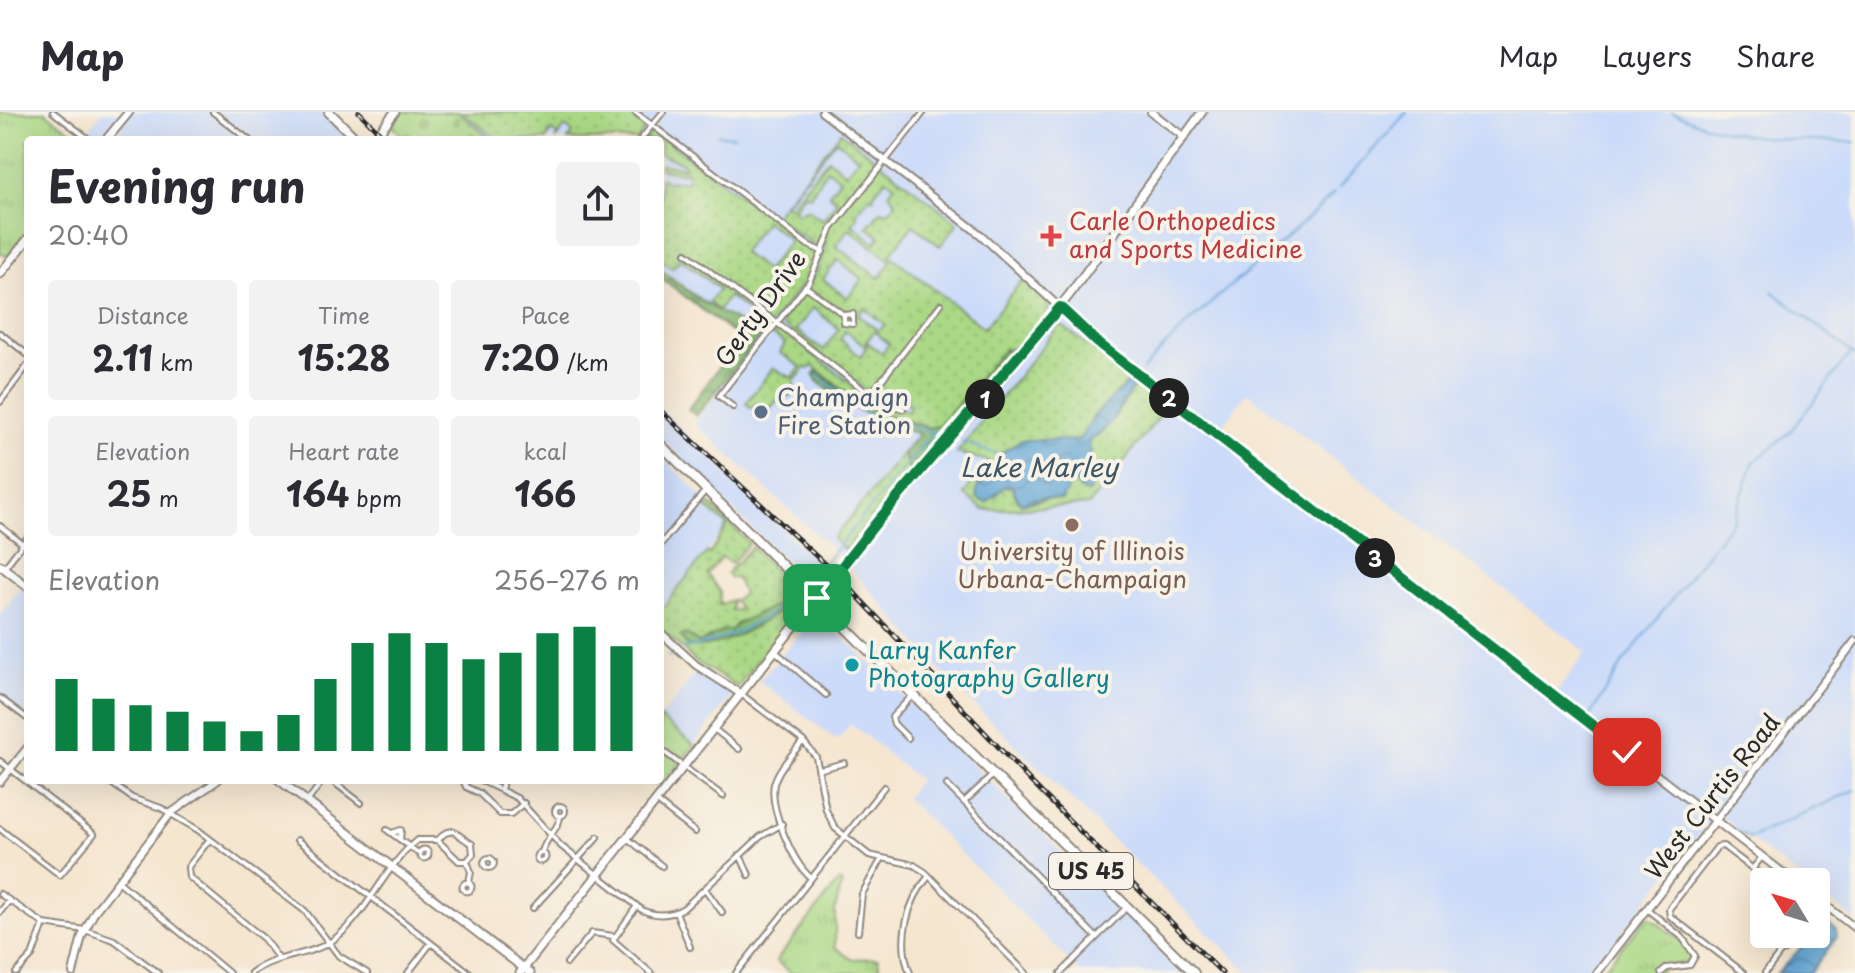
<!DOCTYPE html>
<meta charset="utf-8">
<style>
:root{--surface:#fff;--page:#f2f2f3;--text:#2b2b33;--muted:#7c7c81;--line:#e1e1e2;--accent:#0b8043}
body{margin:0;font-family:"Playpen Sans",sans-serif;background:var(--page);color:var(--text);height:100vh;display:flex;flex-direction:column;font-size:30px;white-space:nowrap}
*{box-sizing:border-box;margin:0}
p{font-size:26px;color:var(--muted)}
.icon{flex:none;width:44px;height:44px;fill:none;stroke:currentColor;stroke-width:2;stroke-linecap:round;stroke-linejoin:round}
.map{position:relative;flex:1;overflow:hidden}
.panel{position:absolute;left:24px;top:24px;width:640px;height:648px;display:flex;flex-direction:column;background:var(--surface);border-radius:8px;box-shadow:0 8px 32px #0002}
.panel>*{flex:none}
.needle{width:52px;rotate:308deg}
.fabs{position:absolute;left:1750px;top:756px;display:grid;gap:16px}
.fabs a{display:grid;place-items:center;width:80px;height:80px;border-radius:8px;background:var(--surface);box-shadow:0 8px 32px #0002;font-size:40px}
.pin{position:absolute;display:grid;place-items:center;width:68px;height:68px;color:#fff;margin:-34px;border-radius:16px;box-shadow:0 4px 12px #0006}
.km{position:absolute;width:40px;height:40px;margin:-20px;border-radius:50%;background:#222;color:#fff;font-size:22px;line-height:40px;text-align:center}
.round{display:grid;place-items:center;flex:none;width:84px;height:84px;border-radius:8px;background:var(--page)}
.summary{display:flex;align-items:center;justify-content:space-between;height:136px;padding:0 24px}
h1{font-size:44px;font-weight:700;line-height:60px}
.stats{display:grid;grid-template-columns:repeat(3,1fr);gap:12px;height:136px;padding:8px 24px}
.stats div{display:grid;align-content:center;border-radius:8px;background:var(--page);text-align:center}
.stats b{font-size:34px;font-weight:700}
.stats small{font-size:22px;font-weight:400}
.stats p{font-size:22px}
.chart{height:224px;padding:16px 24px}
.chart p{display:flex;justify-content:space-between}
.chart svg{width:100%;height:144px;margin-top:8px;stroke:var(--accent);stroke-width:6}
header{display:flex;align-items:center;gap:48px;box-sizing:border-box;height:112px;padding:0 40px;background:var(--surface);border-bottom:2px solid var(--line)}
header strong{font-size:38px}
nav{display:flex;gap:44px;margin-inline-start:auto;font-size:28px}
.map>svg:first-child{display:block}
.built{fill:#ccdbf9;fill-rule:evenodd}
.grass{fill:url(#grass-dots);stroke:#6a8258;stroke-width:2;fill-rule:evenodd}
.forest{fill:url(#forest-crowns);stroke:#59724e;stroke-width:2}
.cemetery{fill:url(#cemetery-stones);stroke:#6a8258;stroke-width:2}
.park{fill:url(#park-tufts);stroke:#6a8258;stroke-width:2}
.water{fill:url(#water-waves);stroke:#466880;stroke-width:2}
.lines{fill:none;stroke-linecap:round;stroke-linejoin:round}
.stream{stroke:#60a5d5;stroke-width:2}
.minor-casing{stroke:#90887e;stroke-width:8}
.tertiary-casing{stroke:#90887e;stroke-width:10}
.secondary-casing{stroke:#90887e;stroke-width:11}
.primary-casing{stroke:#90887e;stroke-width:12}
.minor{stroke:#fff;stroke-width:4}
.tertiary{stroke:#fff;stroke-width:6}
.secondary{stroke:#fff;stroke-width:7}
.primary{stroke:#fff;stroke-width:8}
.rail-casing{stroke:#2b2b2b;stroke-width:5}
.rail{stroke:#f7f3e8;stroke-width:2;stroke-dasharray:6;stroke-linecap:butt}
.route-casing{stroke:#fff;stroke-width:16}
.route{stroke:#0b8043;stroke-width:10}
.health-dot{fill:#e0444e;stroke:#f7f3e8;stroke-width:3}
.service-dot{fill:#5c6f8a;stroke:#f7f3e8;stroke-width:3}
.education-dot{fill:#8d6e63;stroke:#f7f3e8;stroke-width:3}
.culture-dot{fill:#0f9aa8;stroke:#f7f3e8;stroke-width:3}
.labels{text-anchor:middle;stroke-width:8;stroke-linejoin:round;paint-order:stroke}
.shield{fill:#f7f3e8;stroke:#686764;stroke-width:2}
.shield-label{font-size:22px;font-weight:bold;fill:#2b2b2b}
.health-label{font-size:24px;fill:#be3a42;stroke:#f7f3e8;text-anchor:start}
.street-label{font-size:24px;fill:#2b2b2b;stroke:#f7f3e8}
.service-label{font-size:24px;fill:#4e5e75;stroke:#f7f3e8;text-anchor:start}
.education-label{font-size:24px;fill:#785e54;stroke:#f7f3e8}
.culture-label{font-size:24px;fill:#0d838f;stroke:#f7f3e8;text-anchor:start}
.water-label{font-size:26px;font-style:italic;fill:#3e5666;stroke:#f7f3e8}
</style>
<header>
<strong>Map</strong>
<nav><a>Map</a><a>Layers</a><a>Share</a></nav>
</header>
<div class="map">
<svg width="1855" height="861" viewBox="0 0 1855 861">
<defs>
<pattern id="grass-dots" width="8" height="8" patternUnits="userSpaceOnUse" patternTransform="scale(2)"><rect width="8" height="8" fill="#aad885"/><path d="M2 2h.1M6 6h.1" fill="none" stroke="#92ba73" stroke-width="1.8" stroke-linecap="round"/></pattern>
<pattern id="forest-crowns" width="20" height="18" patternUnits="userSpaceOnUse" patternTransform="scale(2)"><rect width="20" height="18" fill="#87b872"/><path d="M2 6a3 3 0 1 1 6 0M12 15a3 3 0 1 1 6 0" fill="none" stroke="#6f965e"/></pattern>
<pattern id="cemetery-stones" width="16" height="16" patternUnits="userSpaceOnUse" patternTransform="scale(2)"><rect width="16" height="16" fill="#aad885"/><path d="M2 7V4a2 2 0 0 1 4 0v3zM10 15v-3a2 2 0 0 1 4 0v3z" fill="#92ba73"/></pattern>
<pattern id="park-tufts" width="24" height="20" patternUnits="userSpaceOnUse" patternTransform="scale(2)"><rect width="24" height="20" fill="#aad885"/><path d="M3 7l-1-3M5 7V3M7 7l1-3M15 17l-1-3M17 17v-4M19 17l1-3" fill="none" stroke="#92ba73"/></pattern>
<pattern id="water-waves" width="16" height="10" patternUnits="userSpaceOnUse" patternTransform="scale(2)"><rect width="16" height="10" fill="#60a5d5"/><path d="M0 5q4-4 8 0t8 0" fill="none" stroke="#4f87ad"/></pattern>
</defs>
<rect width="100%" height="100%" fill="#f7f3e8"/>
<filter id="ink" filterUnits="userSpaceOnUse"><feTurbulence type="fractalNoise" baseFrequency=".0125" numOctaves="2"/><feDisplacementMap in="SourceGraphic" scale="16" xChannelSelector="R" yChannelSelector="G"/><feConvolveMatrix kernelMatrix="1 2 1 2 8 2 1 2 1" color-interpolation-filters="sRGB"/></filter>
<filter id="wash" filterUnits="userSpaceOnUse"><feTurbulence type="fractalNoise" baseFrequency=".006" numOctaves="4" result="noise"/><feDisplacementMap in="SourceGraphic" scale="32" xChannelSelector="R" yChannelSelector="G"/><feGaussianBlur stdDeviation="1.8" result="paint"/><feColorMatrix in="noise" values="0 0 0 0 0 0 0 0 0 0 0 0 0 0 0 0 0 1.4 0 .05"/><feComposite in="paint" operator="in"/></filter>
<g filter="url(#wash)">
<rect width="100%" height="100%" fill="#f5e6d0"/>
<path class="built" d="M102 0H321L349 28H113L123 14 116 8 100 28H95L86 21Z
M457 0H1855V808L1816 778V770H1806L1716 701 1590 861H1249L948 567 839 443 694 311 756 231 660 155V28H493ZM1247 281 1586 540 1556 581 1218 320Z
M660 296 828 461 819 471 810 470 762 427 660 325Z
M660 342 729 411 660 501Z
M24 471 28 474V605L0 583V502Z
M819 501 1184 861H1081L906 686 919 668 851 612 837 628 759 569Z
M697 559 720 572 732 584 694 632 660 606Z"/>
<path class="grass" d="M461 0H630L646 14 638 28H568L573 21 565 15 555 28 557 23 551 19 546 28H498Z
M654 19 819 142 808 165 762 223 751 214 756 206 729 184 718 198 709 190 719 177 681 147 672 156 660 147V66L667 70 687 69 688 61 660 57V52L685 56 683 51 660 42V28H643ZM766 109 790 128 766 159 742 140Z
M841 20 958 111 940 134 913 113 890 143 984 216 1023 167 1050 193 1046 205 1020 235 1004 238 939 314 929 316 865 296 813 254 809 257 806 255 794 269V279L790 284 782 282 770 297 764 298 756 292 751 296 746 291 773 256 792 266 801 255 780 241 785 231 770 221 777 215 874 289 908 299 910 292 881 284 879 288 780 211 817 160 826 132 825 129 816 134 774 104ZM836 28 858 46 846 61 828 47 789 95 785 92ZM827 57 840 67 829 82 837 89 822 108 807 97 797 101 793 97 805 81 810 84ZM886 67 895 73 889 81 896 91 888 100 881 98 867 115 880 125 875 131 852 112 858 105 856 102 868 87 874 86 872 84ZM849 117 891 149 879 166 836 134ZM838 148 862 167 847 186 823 167ZM813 196 839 217 823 238 796 218ZM864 196 885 213 876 221 889 232 882 241 868 231 861 245 840 227 846 219 864 233 876 217 858 203Z
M1060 212 1167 295 1089 393 984 398 964 382 989 349 957 341ZM1127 271 1133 276 1114 305 1088 328 1089 348C1072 369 1048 397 1017 389L1012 375H1001L996 384 978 374 1002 340 1021 328H1079L1095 303Z
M903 341 910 361 845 438 833 427Z
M702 391 710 392 749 431 731 452 722 445 707 462 720 480 719 493 732 488 731 499 740 497 734 489 743 482 736 465 731 466 727 461 752 435 803 488 738 575 695 549 660 516V499L707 440 710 442 727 413 702 392 686 411Z"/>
<path class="forest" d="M660 157C678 171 696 186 716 198 728 205 737 207 748 218L751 214 762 223 696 304 688 297 740 227 660 165Z
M1004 237 1009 244 910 361 903 341 919 322C873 308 855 299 817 269L814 263 816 259 865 296 929 316 939 313Z
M790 482 796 488C771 506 718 541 687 534L681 524 687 522 699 531 725 518 731 519 736 512 785 489Z"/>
<path class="cemetery" d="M400 0H457L492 28H406L391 12Z"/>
<path class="park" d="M0 0H45L83 28H28V119L7 145 0 140Z
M660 606 694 633 661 675 652 668H660Z
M839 769 842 771 835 798V835L851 847 878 846 880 861H791L776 849Z
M1648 804 1680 828 1692 847 1688 851 1665 854 1659 861H1600Z"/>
<path class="water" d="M1127 271 1133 276C1120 292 1109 322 1089 328L1094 369 1088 381 1080 378 1073 367 1062 388 1041 386 1021 392 1012 375 1005 374 986 391 976 385 978 374 994 356 999 343 1021 328H1079L1095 303Z
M1830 813 1836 818 1837 825 1810 861H1777L1818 818Z"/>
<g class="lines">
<path class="stream" d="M1672 0C1730 28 1792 29 1855 30
M718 23 734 24
M1339 76 1407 0
M1772 179 1855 243
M1143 258C1200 192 1274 143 1334 81
M817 263 873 305 932 320
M962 330 999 343
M813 465 933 320 946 321
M683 537C721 531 766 509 795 483
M668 545 677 538
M1589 605 1625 548 1734 407 1753 351 1790 320 1851 241
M1732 716 1749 726 1855 678"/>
</g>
</g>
<g filter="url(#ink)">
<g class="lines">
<g class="minor-casing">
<path id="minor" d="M53 0 90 28
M213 0 249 28
M635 0 808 133 823 140
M640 28 663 0
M686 141 877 288 903 297
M805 174 844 203 853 202V212L844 211V203
M0 221 28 243
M870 283 941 192
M0 290 28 253
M733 295 719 284 809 170 832 116 924 0
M0 414 23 432
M660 433 706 378
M5 455 28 425
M775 539 826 583
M741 582 803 629 816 645 826 698 835 716 869 743 914 753 925 760 1026 861
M0 586 28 607
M714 617 739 637
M908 626 894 612 892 605 913 583
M803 629C793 642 778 656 774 672 769 696 793 751 811 766
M660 637 723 684
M0 649 94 722 60 763 0 717
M821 657 844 651
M107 668 132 686 161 696 198 718 305 799 339 844 367 861
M331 668 361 691
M463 668 466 675 479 681 500 702H511L524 691
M480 668 517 686 561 734 642 798C657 805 670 804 684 796L760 725 782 712
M947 673 964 690 993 663
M501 678 503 668
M307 690 323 668
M657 690 695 720
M964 690 1096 825
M555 699a5 5 0 1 1 10 0a5 5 0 1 1-10 0Z
M387 718 418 741
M392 721 401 718 400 727
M627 726 662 754
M210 727 188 755 189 765 264 827 278 846
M297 728 470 861
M419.5 742a4.5 4.5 0 1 1 9 0a4.5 4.5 0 1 1-9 0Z
M542 740C546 724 560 716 560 704
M536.5 745a4.5 4.5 0 1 1 9 0a4.5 4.5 0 1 1-9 0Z
M740 743 749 763
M484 751a5 5 0 1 1 10 0a5 5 0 1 1-10 0Z
M467 749 471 760 469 770
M1753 756 1762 745
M118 769 229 861
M462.5 775a4.5 4.5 0 1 1 9 0a4.5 4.5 0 1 1-9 0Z
M705 777 722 800
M0 782 44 812 85 818 114 828 158 861
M637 794 613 828 651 861
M533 796 598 725
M1648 798 1682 825 1695 844 1690 853 1667 856 1661 861
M0 800 9 789
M676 800 690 835
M858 820 862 782 881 748
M567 851 592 821 613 824
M16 861 32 844 44 812
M251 861C277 841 312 846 337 825 369 799 385 754 417 728H437L459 749H467L473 742 472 732 453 719 445 721 438 728
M408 861 431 831
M736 861 884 675
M910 861C897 829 907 789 929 764
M1061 861 1127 795
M1744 861 1670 804 1669 797 1717 735 1723 734 1770 770
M1765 861 1780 841 1804 822"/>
</g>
<g class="tertiary-casing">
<path id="tertiary" d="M822 0 981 123 1098 231 1795 770
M1151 0 1183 24
M660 520 696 553 741 582
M0 670 28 635
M1816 786 1855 816
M73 861 82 824 95 799 171 701 218 668
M1597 861 1855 529"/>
</g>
<g class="secondary-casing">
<path id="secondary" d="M106 28 129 0
M373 28 395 0
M0 162 28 127
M0 453 28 475
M279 668 530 861
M520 861 876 411 988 284 1070 182 1202 0"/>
</g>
<g class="primary-casing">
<path id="primary" d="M329 0 357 28
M660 332 1194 861"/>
</g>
<use href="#minor" class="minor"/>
<use href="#tertiary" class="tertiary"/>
<use href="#secondary" class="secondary"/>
<use href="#primary" class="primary"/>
<g class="rail-casing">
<path id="rail" d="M359 0 387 28
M660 298 847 473 1033 672 1222 861"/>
</g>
<use href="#rail" class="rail"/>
</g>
</g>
<g class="lines" filter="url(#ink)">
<g class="route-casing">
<path id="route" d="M817 486 876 411 1060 195 1098 231 1627 640"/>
</g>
<use href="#route" class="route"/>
</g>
<path class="health-dot" d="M1047 112h8v8h8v8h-8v8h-8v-8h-8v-8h8z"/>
<circle class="service-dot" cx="761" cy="300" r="8"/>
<circle class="education-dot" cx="1072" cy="413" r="8"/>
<circle class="culture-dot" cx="852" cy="553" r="8"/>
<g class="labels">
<rect class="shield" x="1049" y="741" width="84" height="36" rx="6"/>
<g class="shield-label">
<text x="1091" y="767">US 45</text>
</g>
<g class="health-label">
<text x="1069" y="118">Carle Orthopedics<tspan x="1069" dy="28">and Sports Medicine</tspan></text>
</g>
<g class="street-label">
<text transform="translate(761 197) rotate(-54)" y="8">Gerty Drive</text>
<text transform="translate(1713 685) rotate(-52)" y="8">West Curtis Road</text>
</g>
<g class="service-label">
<text x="777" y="294">Champaign<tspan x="777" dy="28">Fire Station</tspan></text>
</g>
<g class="education-label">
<text x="1072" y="448">University of Illinois<tspan x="1072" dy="28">Urbana-Champaign</tspan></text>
</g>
<g class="culture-label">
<text x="868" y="547">Larry Kanfer<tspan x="868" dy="28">Photography Gallery</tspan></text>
</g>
<g class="water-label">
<text x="1039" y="365">Lake Marley</text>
</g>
</g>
</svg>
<div class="fabs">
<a><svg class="needle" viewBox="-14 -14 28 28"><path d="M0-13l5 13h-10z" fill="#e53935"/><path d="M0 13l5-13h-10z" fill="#7c7c81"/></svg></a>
</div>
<div class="pin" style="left:817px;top:486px;background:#1e9e55"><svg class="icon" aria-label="arrive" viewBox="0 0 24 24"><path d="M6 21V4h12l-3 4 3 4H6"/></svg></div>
<div class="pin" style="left:1627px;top:640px;background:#d93025"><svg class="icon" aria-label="check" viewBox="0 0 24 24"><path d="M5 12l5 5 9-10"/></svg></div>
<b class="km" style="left:985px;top:287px">1</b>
<b class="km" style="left:1169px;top:286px">2</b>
<b class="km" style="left:1375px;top:446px">3</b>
<section class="panel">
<div class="summary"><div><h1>Evening run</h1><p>20:40</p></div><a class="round"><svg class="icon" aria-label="share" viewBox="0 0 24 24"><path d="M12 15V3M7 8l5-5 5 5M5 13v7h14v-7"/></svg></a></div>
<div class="stats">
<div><p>Distance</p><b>2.11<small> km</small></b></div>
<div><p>Time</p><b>15:28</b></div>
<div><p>Pace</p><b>7:20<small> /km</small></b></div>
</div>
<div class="stats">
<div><p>Elevation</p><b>25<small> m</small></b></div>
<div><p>Heart rate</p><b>164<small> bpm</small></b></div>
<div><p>kcal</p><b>166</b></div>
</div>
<div class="chart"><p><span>Elevation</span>256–276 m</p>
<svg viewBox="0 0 160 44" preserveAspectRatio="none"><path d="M5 44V22M15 44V28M25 44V30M35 44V32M45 44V35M55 44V38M65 44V33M75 44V22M85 44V11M95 44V8M105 44V11M115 44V16M125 44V14M135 44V8M145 44V6M155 44V12"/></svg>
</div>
</section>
</div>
